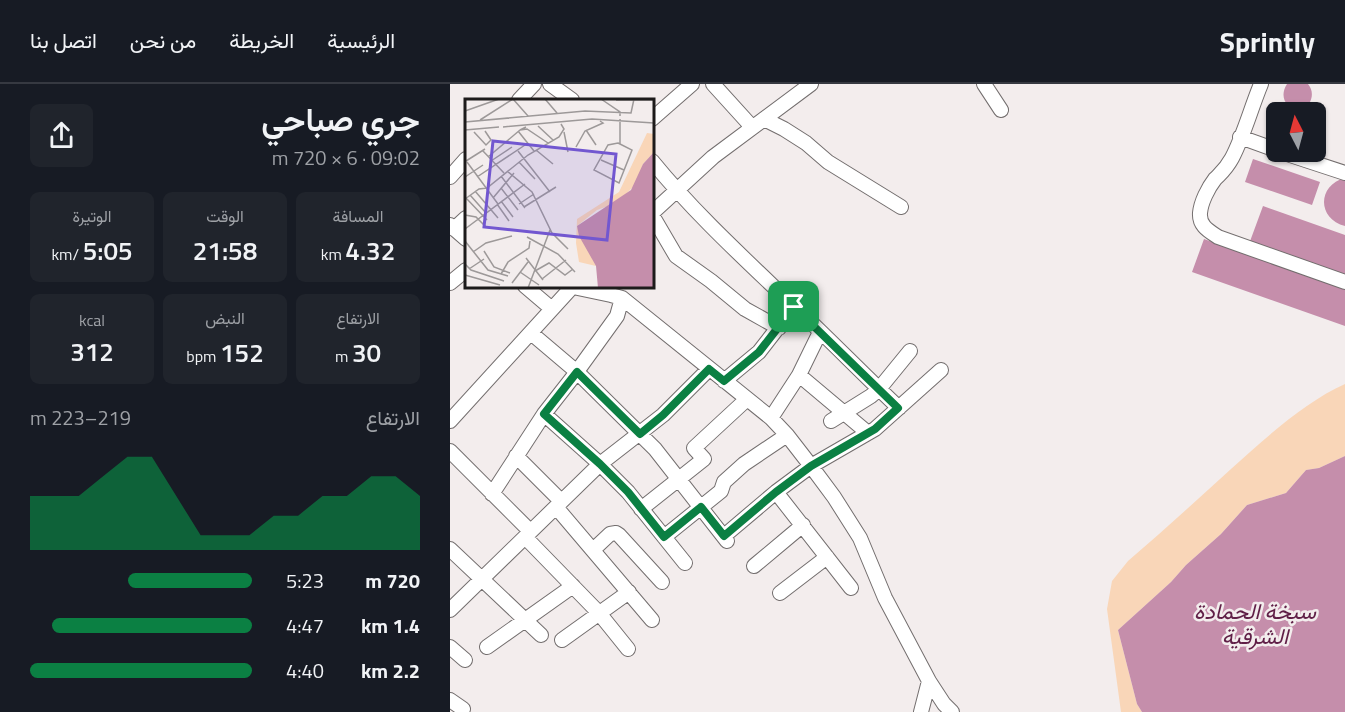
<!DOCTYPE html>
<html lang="ar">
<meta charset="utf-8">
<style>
:root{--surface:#171b24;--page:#20242c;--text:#f1f3f6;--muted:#9ea1a6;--line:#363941;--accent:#0b8043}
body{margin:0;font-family:"Titillium Web",Vazirmatn,sans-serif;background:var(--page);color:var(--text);direction:rtl;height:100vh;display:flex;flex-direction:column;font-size:22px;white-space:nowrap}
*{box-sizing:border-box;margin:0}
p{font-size:20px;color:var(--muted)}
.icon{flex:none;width:33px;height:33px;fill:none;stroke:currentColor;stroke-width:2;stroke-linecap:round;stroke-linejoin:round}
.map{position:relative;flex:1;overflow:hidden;direction:ltr}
.drawer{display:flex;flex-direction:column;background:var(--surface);width:450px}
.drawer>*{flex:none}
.needle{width:39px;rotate:354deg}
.fabs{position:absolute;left:816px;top:18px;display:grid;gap:12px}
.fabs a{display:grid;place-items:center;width:60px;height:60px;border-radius:9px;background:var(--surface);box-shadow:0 2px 4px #0004;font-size:30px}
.pin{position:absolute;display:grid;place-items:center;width:51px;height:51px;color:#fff;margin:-26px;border-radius:12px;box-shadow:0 3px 9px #0006}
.round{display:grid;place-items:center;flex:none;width:63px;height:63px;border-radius:9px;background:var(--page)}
.head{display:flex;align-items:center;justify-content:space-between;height:102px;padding:0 30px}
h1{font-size:33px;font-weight:600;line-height:45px}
.stats{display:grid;grid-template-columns:repeat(3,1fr);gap:9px;height:102px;padding:6px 30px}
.stats div{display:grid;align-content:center;border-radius:9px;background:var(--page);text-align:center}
.stats b{font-size:26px;font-weight:600}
.stats small{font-size:16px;font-weight:400}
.stats p{font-size:16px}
.chart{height:168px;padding:12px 30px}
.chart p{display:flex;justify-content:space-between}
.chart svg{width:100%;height:108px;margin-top:6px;fill:var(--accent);opacity:.7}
ul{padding:0 30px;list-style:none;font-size:20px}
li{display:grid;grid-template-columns:96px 72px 1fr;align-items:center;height:45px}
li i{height:15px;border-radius:8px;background:var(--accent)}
header{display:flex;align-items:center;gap:36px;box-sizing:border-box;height:84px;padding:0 30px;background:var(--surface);border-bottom:2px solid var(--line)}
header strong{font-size:28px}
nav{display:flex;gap:33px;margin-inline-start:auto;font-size:21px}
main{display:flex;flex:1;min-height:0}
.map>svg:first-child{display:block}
.green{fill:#f9d6b8}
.water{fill:#c58eab}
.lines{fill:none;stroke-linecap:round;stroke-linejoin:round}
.minor-casing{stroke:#736e6e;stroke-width:16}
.minor{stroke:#fff;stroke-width:14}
.route-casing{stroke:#fff;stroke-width:12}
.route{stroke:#0b8043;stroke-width:8}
.labels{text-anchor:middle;stroke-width:5;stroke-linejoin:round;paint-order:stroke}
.water-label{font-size:22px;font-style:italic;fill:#601f47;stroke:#f3eded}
.inset-road{fill:none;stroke:#9d9999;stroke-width:1.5}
.view{fill:#7257d0;fill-opacity:0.15;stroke:#7257d0;stroke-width:3}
.inset-edge{fill:none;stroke:#1d1b1b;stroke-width:3}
</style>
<header>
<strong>Sprintly</strong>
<nav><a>الرئيسية</a><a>الخريطة</a><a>من نحن</a><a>اتصل بنا</a></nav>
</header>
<main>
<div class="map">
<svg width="895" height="628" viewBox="0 0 895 628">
<rect width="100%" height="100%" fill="#f3eded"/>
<path class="green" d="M895 300V372L869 384 856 386 836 409 797 421 771 450 736 481 721 498 668 546 687 620 692 628H671L657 525 662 497 678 477C713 447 747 416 781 385 813 356 856 317 895 300Z"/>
<path class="water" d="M837 0H858C863 6 863 13 859 20 843 32 826 17 837 0Z
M803 75 870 98 862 121 795 98Z
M895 94V142C867 135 867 101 895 94Z
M813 122 895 151V194L799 160Z
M754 155 895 205V242L742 188Z
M895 372V628H692L687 620 668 546 721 498 736 481 771 450 797 421 836 409 856 386 869 384Z"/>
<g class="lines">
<g class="minor-casing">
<path id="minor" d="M100 0 122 16
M263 0 302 43
M534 0 551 26
M811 0C801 24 794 51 782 74 776 85 773 87 765 95 758 104 751 118 750 129 749 142 759 147 768 153L895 198
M69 16 84 0
M202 35 242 0
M314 35 334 45 356 59 378 78 451 123
M790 53 826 66
M831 68 895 89
M202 77C246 131 297 177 347 225 381 257 414 291 449 324
M0 93 16 75
M202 129 263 73 361 0
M202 131 226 172 261 197 295 225 329 244
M0 141 16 155
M4 145 16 134
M0 199 16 186
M75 202 102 225
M123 203 161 211 172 214 321 334 337 351 361 382 384 413 410 454 435 514 479 597 494 620 502 628
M81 249 127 288 205 365 277 457
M349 291 418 349
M274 297 309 268 344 223 358 210
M94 330 150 380 178 408 235 479
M321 334 349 291 370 248
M0 337 123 202
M381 337 421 312 429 305 460 267
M0 367 80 447
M66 372 111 417
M326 408 401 504
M42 410 94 330 123 293 167 232 172 214
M106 423 202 536
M191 425 254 375 244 364 297 315
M274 452 326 408 361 382 425 345 491 286
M75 453 149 529 178 565
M214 453 271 407 274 398 294 380 337 351
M0 465 91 551
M143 466 160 450 166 449 169 451 212 498
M304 482 353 441
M330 509 377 473
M0 526 150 380 213 331 259 285
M112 556 179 508
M0 563 15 576
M37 563 123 502
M0 616 13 625
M471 628 479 597"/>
</g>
<use href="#minor" class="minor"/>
</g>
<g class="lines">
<g class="route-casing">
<path id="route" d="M344 223 448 324 425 345 361 382 326 408 274 452 251 423 214 453 178 408 150 380 94 330 127 288 190 350 213 331 259 285 274 297 309 268Z"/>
</g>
<use href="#route" class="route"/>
</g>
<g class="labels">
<g class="water-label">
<text x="805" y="535">سبخة الحمادة<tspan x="805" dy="25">الشرقية</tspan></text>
</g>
</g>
<g transform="translate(15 15)">
<rect width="189" height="189" fill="#f3eded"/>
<path d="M182 34 189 35V53L178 65 172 84 152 104 132 111 112 127 131 167 114 163 111 144 112 120 154 93Z" fill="#f9d6b8"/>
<path d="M189 53V189H133L131 167 114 137 112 127 166 91 178 65Z" fill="#c58eab"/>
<path class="inset-road" d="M48 0 63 17M80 0 92 14M136 0 155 13V17M151 1H189M0 12 34 0M15 21 48 0M0 23 120 12 166 14 169 0M73 27 88 41M38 28 127 20 189 24M61 28 55 31 62 30 83 44M0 31 34 28M121 31 131 46M53 32 69 52M9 33 21 46 26 41 20 32M99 33 103 53M153 44 167 51 154 84 129 71 143 46ZM155 45V20M111 48 120 32 138 24 135 22M71 51 88 65M18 52 39 74M53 52 85 93M23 58 55 31M136 61 159 71M1 62 20 50M26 62 47 48M2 63 33 105M54 63 70 80M42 72 67 93 87 134 103 150M36 77 60 109M0 78 18 66M12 78 63 44M36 89 53 111M10 92 33 119M5 96 21 114M1 99 22 121M28 99 49 74M0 100 14 90 22 89 63 56 94 38 99 30 96 25M36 102 48 118M32 105 44 122M54 105 69 95M59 108 91 88M0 116 11 118 21 128M0 130 60 85M62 138 93 155 110 173M0 142 23 171 43 177M19 152 29 168 45 174M8 153 21 144 47 137M61 159 78 181M0 165 6 171 39 182M4 170 19 160M70 172 84 164 100 176 108 170M55 173 74 186M36 175 43 163 64 149 65 142M0 176 35 186M77 180 101 161M47 184 63 163M63 189 85 131"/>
<path class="view" d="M28 42 151 55 142 141 19 128Z"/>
<rect width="189" height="189" class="inset-edge"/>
</g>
</svg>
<div class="fabs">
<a><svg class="needle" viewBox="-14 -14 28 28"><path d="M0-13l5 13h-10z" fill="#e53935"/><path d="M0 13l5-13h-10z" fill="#9ea1a6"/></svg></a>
</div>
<div class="pin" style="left:344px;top:223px;background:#1e9e55"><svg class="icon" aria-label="arrive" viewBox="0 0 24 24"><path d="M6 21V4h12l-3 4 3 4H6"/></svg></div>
</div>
<section class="drawer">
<div class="head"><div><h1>جري صباحي</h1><p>09:02 · 6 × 720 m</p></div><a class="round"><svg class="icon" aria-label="share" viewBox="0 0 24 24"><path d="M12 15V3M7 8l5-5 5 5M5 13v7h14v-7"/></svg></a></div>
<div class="stats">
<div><p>المسافة</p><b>4.32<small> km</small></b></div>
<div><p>الوقت</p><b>21:58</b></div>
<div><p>الوتيرة</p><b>5:05<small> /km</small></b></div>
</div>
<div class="stats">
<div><p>الارتفاع</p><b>30<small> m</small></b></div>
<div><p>النبض</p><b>152<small> bpm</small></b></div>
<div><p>kcal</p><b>312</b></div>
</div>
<div class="chart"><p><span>الارتفاع</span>219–223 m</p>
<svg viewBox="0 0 160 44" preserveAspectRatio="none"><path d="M0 44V22L10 22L20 22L30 14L40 6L50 6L60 22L70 38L80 38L90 38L100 30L110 30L120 22L130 22L140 14L150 14L160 22V44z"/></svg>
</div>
<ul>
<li><b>720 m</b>5:23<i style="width:56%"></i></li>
<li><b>1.4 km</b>4:47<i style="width:90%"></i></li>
<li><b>2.2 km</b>4:40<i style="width:100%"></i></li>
</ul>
</section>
</main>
